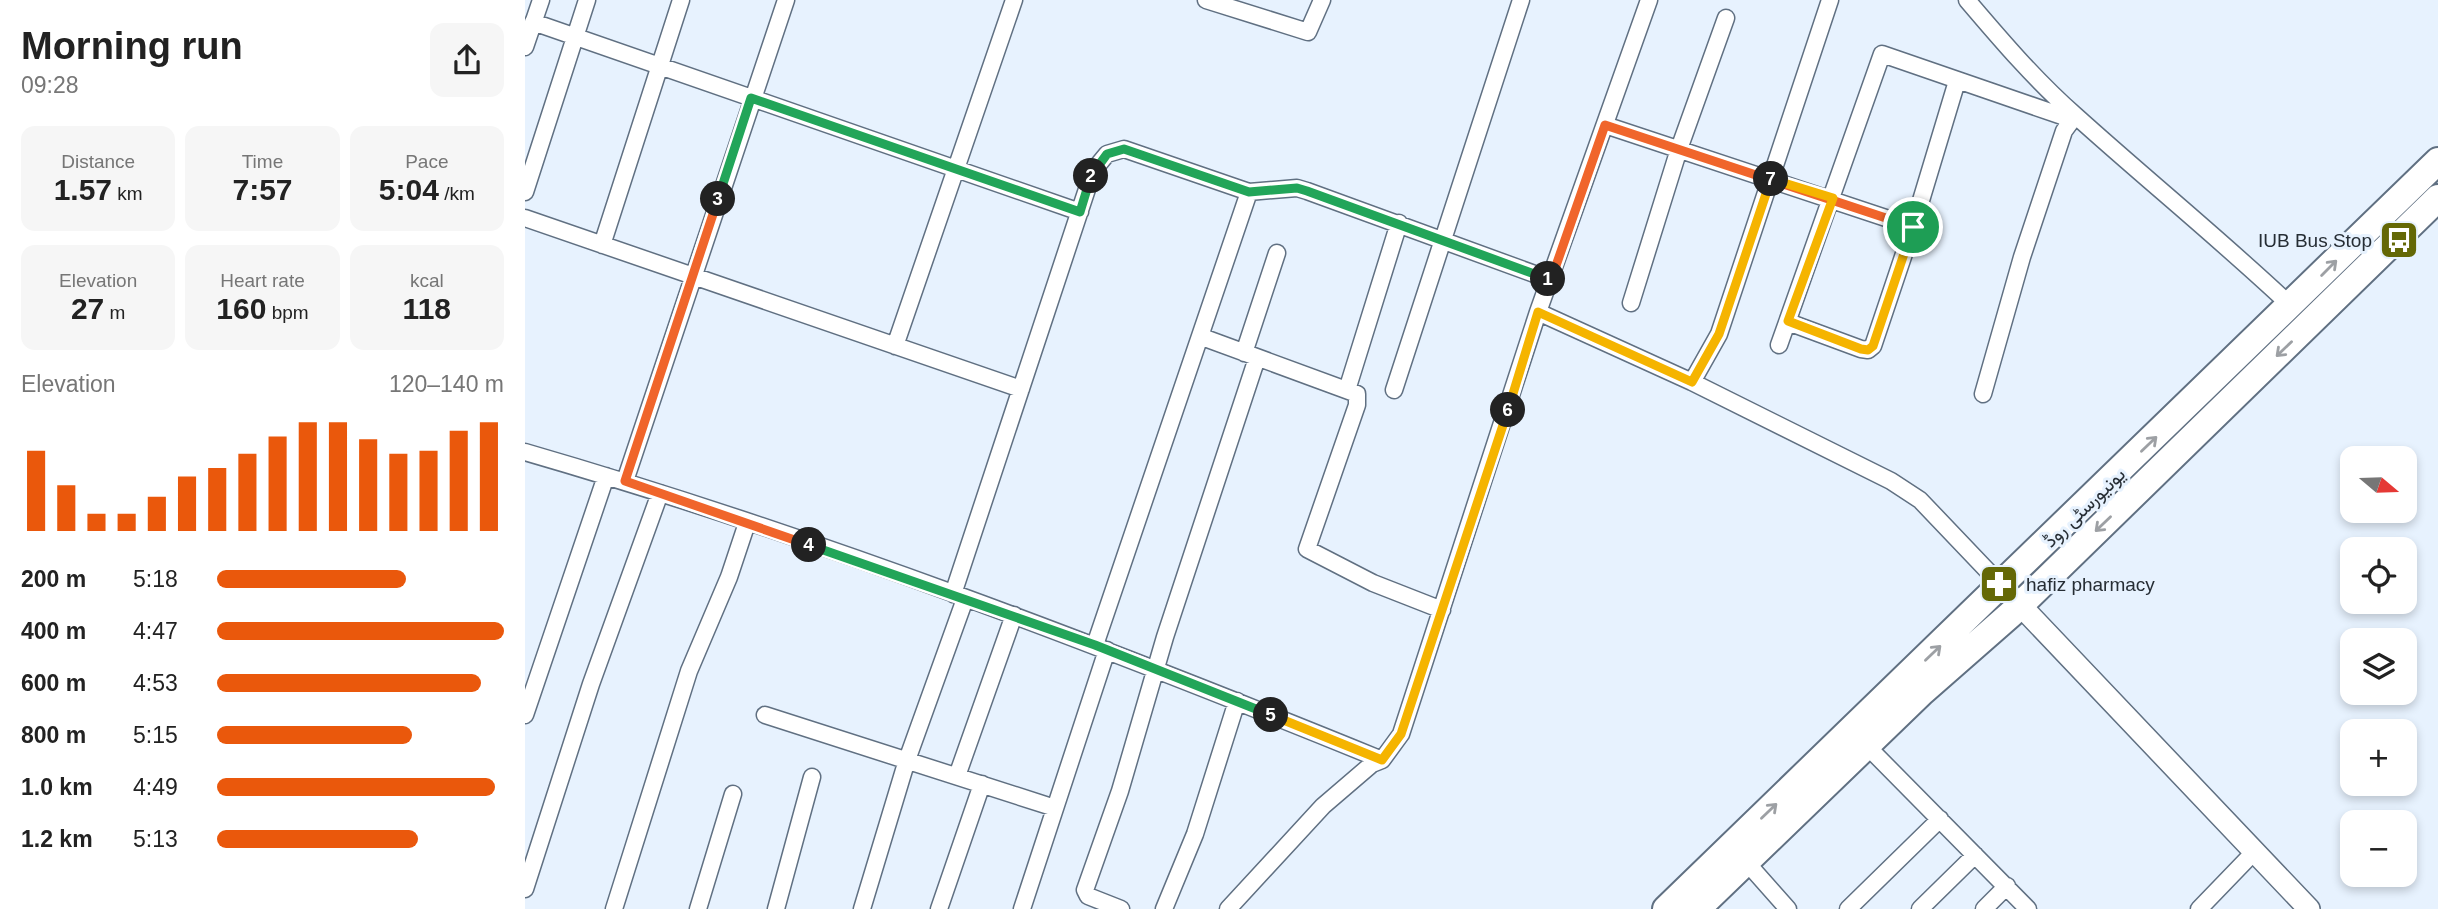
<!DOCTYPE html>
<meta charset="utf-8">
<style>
:root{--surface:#fff;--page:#f6f6f6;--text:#222;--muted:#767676;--accent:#ea580c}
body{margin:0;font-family:Arial,Vazirmatn,sans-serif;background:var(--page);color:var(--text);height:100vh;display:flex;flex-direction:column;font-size:26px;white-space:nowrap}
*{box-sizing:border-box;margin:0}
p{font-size:23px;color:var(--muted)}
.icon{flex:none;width:38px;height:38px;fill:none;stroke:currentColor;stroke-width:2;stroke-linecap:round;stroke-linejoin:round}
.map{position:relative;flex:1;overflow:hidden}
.sheet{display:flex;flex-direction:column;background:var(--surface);width:525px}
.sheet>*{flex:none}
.needle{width:46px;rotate:109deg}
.buttons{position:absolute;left:1815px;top:446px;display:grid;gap:14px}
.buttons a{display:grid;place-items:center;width:77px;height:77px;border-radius:14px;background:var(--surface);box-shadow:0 4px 10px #0003;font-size:35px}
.pin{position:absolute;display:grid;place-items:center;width:60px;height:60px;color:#fff;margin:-30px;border:4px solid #fff;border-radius:50%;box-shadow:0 2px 7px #0007}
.km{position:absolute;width:35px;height:35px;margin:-18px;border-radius:50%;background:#222;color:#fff;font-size:19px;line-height:35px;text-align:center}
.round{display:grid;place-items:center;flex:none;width:74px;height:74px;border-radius:14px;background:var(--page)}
.summary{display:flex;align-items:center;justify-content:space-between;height:119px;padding:0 21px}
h1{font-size:38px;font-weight:700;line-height:52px}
.stats{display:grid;grid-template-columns:repeat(3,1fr);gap:10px;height:119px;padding:7px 21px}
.stats div{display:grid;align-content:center;border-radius:14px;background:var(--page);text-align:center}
.stats b{font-size:30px;font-weight:700}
.stats small{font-size:19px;font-weight:400}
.stats p{font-size:19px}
.chart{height:196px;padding:14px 21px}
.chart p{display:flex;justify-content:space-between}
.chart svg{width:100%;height:126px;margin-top:7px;stroke:var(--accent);stroke-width:6}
ul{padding:0 21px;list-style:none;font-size:23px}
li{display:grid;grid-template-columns:112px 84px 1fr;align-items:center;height:52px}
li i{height:18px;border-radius:9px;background:var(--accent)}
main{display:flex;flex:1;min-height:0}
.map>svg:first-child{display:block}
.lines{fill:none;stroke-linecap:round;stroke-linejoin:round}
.minor-casing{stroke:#607082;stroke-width:19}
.tertiary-casing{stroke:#607082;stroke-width:24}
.trunk-casing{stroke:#607082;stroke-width:30}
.minor{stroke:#fff;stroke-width:16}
.tertiary{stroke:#fff;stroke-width:21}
.trunk{stroke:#fff;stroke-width:26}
.oneway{stroke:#9da0a4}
.split-1-casing{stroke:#fff;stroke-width:14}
.split-2-casing{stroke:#fff;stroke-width:14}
.split-3-casing{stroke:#fff;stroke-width:14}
.split-4-casing{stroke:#fff;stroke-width:14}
.split-5-casing{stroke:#fff;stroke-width:14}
.split-6-casing{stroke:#fff;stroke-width:14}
.split-7-casing{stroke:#fff;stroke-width:14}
.split-8-casing{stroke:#fff;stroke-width:14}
.split-1{stroke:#f0652b;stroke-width:9}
.split-2{stroke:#22a559;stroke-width:9}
.split-3{stroke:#22a559;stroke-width:9}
.split-4{stroke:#f0652b;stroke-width:9}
.split-5{stroke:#22a559;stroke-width:9}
.split-6{stroke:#f5b400;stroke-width:9}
.split-7{stroke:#f5b400;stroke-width:9}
.split-8{stroke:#f5b400;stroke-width:9}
.labels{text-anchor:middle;stroke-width:6;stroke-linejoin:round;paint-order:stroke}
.poi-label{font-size:19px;fill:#262d34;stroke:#e7f2fe;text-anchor:end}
.street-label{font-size:19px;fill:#262d34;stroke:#e7f2fe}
</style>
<main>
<section class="sheet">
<div class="summary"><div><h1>Morning run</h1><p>09:28</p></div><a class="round"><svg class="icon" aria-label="share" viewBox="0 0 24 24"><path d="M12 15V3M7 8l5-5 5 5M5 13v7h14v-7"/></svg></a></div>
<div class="stats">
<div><p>Distance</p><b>1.57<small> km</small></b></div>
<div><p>Time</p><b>7:57</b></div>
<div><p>Pace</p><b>5:04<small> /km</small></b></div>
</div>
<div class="stats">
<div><p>Elevation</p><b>27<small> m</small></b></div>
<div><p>Heart rate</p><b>160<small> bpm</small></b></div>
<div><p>kcal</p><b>118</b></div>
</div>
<div class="chart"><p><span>Elevation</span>120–140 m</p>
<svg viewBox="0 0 160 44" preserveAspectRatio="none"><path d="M5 44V16M15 44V28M25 44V38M35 44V38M45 44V32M55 44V25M65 44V22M75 44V17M85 44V11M95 44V6M105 44V6M115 44V12M125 44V17M135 44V16M145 44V9M155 44V6"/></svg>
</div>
<ul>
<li><b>200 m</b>5:18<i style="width:66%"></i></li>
<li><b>400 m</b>4:47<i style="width:100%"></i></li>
<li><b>600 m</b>4:53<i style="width:92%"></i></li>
<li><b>800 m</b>5:15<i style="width:68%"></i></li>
<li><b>1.0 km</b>4:49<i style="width:97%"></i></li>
<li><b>1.2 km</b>5:13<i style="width:70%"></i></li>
</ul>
</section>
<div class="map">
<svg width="1913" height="909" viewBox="0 0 1913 909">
<rect width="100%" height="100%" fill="#e7f2fe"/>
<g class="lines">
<g class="minor-casing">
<path id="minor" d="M681 0 783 32 797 0
M1442 0C1476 40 1511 81 1551 116 1622 180 1696 240 1766 306
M8 22 555 212
M0 47 16 0
M1080 125 1388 227
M0 192 62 0
M0 218 496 389
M77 245 156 0
M1106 303 1154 149 1201 18
M1013 312 1167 382 1366 481 1395 500 1477 586
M1263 322 1336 349 1343 350 1348 346 1388 227 1432 81
M677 337 832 394V405L782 549 848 583 917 610
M1254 345 1357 54 1537 116 1544 121
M370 346 489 0
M719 353 752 253
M1167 382 1194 334 1305 0
M822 390 874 223
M869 390 996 0
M1458 394 1497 257 1539 131 1550 116
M0 452C290 536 577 646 857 760
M100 481 261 0
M428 594 568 171 582 154 599 149 724 192 772 188 782 191 1026 280
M570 645 724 192
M0 715 81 476
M240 715 530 808
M1336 740 1503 909
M432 776 489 615
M1216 856 1263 909
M0 889 66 684 135 493
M89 909 164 671 204 577 222 523
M173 909 208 794
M251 909 287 777
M337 909 382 760 440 599
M414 909 457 784
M497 909 582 650
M596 909 563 896 560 890 595 791 640 637 732 358
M639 909 670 834 712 701
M703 909 798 806 847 764 857 760 876 734 1013 312 1124 0
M1323 909 1415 819
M1395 909 1450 855
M1459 909 1482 886
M1674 909 1730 851"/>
</g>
<g class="tertiary-casing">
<path id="tertiary" d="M1477 586 1784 909"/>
</g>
<g class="trunk-casing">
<path id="trunk" d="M1141 909 1913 161
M1172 909 1397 692 1486 614 1913 198"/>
</g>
<use href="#minor" class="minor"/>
<use href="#tertiary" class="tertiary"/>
<use href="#trunk" class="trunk"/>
</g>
<defs><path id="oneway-shaft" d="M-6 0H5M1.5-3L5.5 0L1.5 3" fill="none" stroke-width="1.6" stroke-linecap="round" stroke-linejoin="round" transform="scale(1.75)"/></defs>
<g class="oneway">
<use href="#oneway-shaft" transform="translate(1804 268) rotate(-45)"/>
<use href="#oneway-shaft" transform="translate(1759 349) rotate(136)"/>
<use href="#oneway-shaft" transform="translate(1624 444) rotate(-44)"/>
<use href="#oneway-shaft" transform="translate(1578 524) rotate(136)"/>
<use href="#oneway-shaft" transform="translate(1408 653) rotate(-44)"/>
<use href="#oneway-shaft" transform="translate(1244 811) rotate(-44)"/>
</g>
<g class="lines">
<g class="split-1-casing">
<path id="split-1" d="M1023 279 1026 280 1080 125 1388 227"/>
</g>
<g class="split-2-casing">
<path id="split-2" d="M566 176 582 154 599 149 724 192 772 188 782 191 1023 279"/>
</g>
<g class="split-3-casing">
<path id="split-3" d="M193 199 226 98 555 212 566 176"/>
</g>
<g class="split-4-casing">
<path id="split-4" d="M193 199 100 481 284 545"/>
</g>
<g class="split-5-casing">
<path id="split-5" d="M284 545 570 645 746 715"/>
</g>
<g class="split-6-casing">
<path id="split-6" d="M746 715 857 760 876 734 983 410"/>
</g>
<g class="split-7-casing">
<path id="split-7" d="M983 410 1013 312 1167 382 1194 334 1246 179"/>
</g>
<g class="split-8-casing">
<path id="split-8" d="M1246 179 1308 198 1263 321 1336 349 1343 350 1348 346 1388 227"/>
</g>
<use href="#split-1" class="split-1"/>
<use href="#split-2" class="split-2"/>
<use href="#split-3" class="split-3"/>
<use href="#split-4" class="split-4"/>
<use href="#split-5" class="split-5"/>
<use href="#split-6" class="split-6"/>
<use href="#split-7" class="split-7"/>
<use href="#split-8" class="split-8"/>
</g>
<defs>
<g id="bus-square" transform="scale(2.0125)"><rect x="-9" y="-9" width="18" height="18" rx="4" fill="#646806" stroke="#e7f2fe"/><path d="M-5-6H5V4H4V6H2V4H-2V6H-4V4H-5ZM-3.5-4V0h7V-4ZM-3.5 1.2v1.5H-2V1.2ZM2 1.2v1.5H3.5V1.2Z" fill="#fff"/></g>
<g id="pharmacy-square" transform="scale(2.0125)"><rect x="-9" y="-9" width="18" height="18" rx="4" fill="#646806" stroke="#e7f2fe"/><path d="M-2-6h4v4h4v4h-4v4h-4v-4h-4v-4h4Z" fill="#fff"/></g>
</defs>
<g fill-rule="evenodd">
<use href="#bus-square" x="1874" y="240"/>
<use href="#pharmacy-square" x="1474" y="584"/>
</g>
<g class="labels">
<g class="poi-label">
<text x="1847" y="247">IUB Bus Stop</text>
<text x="1501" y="591" text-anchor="start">hafiz pharmacy</text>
</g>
<g class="street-label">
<text transform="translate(1559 507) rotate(-44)" y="7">یونیورسٹی روڈ</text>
</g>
</g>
</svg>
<div class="buttons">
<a><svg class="needle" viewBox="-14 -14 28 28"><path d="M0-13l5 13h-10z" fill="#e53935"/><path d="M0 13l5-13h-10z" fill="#767676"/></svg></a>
<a><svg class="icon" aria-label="locate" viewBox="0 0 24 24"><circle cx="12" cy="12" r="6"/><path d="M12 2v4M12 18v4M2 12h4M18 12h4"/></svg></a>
<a><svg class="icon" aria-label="layers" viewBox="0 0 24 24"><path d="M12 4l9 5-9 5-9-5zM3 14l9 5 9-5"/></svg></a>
<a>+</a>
<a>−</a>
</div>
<div class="pin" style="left:1388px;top:227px;background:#1e9e55"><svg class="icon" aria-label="arrive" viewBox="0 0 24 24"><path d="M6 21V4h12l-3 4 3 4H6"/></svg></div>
<b class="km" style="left:1023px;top:279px">1</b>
<b class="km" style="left:566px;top:176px">2</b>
<b class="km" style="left:193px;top:199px">3</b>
<b class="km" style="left:284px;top:545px">4</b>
<b class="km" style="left:746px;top:715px">5</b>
<b class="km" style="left:983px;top:410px">6</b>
<b class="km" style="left:1246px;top:179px">7</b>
</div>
</main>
